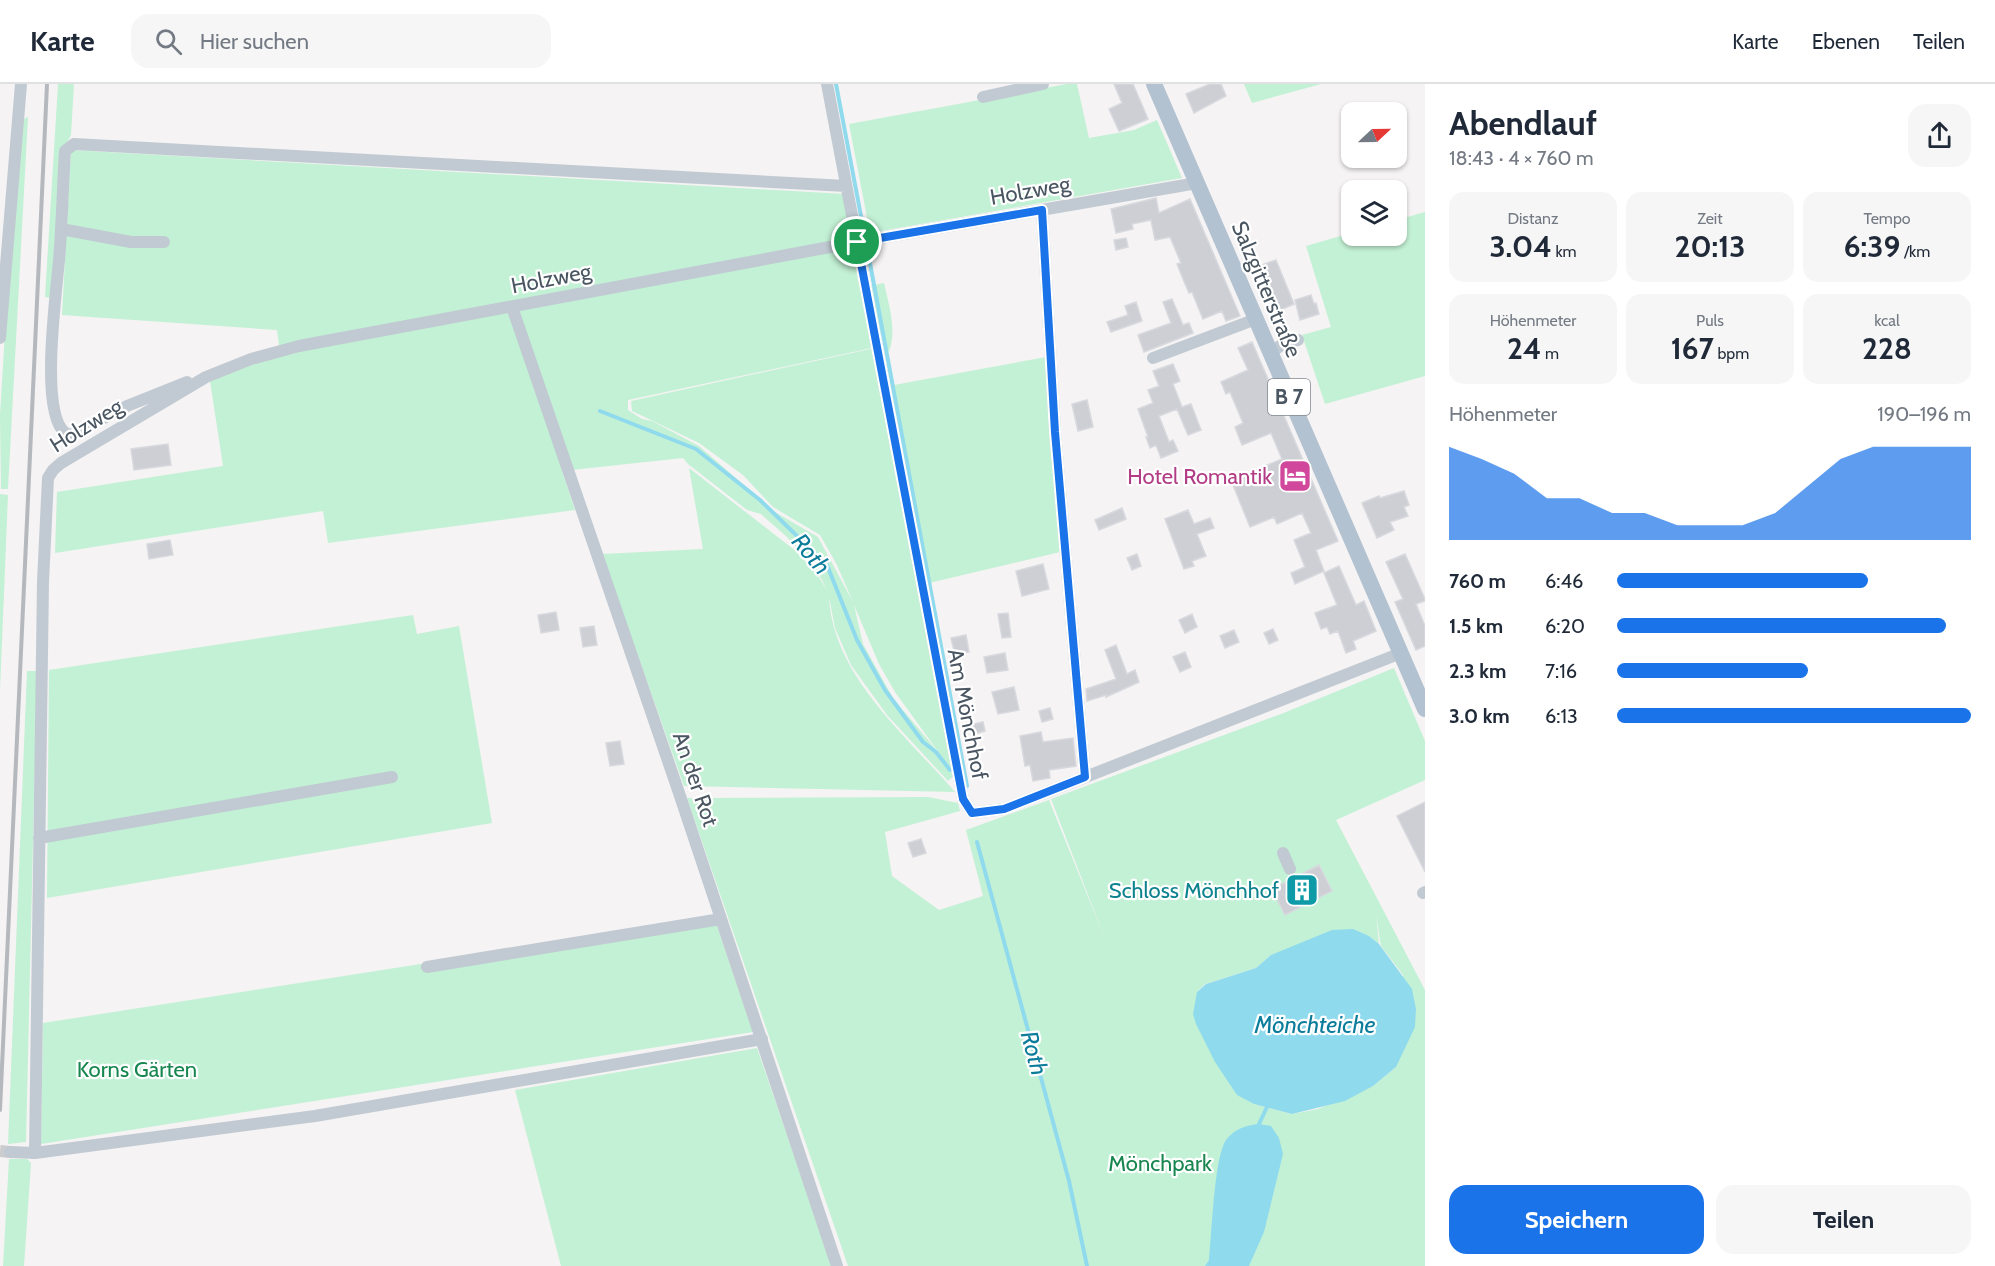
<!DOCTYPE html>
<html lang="de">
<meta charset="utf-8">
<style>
:root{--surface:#fff;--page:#f6f6f7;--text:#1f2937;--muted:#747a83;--line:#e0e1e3;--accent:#1a73e8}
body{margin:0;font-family:Cabin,sans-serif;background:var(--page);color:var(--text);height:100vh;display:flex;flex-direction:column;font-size:22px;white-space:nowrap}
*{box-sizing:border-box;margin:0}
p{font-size:20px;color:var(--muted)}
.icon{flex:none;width:33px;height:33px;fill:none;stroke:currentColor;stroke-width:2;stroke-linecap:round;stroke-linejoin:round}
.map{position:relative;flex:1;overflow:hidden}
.panel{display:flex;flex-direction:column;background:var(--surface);width:570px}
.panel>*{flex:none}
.needle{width:39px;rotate:68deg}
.controls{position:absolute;left:1341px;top:18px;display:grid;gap:12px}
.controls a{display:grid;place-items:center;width:66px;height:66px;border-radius:12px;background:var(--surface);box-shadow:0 2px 4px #0004;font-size:30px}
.pin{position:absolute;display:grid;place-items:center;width:51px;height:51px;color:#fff;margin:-26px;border:3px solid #fff;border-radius:50%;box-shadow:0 2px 6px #0007}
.round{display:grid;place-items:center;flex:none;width:63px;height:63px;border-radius:18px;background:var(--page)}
.overview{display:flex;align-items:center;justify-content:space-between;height:102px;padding:0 24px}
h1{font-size:33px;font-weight:700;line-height:45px}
.metrics{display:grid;grid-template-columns:repeat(3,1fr);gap:9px;height:102px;padding:6px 24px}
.metrics div{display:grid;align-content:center;border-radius:15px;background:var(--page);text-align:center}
.metrics b{font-size:30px;font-weight:700}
.metrics small{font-size:16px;font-weight:400}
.metrics p{font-size:16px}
.chart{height:168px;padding:12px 24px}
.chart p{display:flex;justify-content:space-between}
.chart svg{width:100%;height:108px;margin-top:6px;fill:var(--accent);opacity:.7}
.action{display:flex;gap:12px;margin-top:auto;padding:12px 24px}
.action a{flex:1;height:69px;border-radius:18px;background:var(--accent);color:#fff;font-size:24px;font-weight:700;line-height:69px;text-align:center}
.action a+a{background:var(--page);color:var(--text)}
ul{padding:0 24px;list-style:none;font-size:20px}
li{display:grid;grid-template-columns:96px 72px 1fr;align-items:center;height:45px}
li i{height:15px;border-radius:8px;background:var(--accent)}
header{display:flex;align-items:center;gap:36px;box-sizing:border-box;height:84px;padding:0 30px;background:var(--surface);border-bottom:2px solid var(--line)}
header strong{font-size:28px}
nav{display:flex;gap:33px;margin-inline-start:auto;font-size:21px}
.search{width:420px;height:54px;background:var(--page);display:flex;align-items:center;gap:15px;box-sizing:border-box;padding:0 21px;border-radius:18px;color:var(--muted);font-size:22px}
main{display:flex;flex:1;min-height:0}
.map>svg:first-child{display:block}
.green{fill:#c3f1d5;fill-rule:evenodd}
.water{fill:#90daee}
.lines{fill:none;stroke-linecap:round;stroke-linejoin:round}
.stream{stroke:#90daee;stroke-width:4}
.building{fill:#cdcfd5;stroke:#d7d9de;stroke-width:1.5}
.minor-tunnel{stroke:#caccce;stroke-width:12;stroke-dasharray:12 6;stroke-linecap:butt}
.minor{stroke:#c1cad2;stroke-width:12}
.major{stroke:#b3c2d1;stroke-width:16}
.rail{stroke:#b5b8bd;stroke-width:4}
.route-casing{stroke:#fff;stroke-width:12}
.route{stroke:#1a73e8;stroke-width:8}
.labels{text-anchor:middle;stroke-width:4.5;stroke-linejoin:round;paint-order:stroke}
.shield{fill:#fff;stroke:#808990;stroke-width:1.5}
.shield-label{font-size:21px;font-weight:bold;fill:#4a5661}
.street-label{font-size:22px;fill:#4a5661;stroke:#fff}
.hotel-label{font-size:22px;fill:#b23c85;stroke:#fff;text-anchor:end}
.culture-label{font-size:22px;fill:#0d838f;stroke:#fff;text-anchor:end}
.park-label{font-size:22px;fill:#17864f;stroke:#fff}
.water-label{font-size:24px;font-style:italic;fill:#0c7c9b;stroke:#fff}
</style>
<header>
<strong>Karte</strong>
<div class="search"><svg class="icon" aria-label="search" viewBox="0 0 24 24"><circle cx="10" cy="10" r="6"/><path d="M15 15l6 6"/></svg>Hier suchen</div>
<nav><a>Karte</a><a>Ebenen</a><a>Teilen</a></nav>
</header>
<main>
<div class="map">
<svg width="1425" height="1182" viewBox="0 0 1425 1182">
<rect width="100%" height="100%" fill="#f5f3f3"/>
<path class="green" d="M58 0H74L71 51 62 68 52 214 45 213Z
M1067 0H1077L1089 54 1134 46 1157 36 1182 94 870 149 849 40Z
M1244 0H1321L1252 19Z
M28 33 8 405H1L0 331 10 165 22 36Z
M71 66 845 110 872 264 628 316V326L642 335 652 337 699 362 775 428 818 453 853 518 837 481 820 451 773 423 743 391 699 359 632 327 631 317 875 264 955 691 895 608 879 580 854 521 863 560 893 614 934 663 954 692 948 697 887 631 851 581 835 544 829 513C833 592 907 652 955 708L684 702 602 470 703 465 689 384 797 468 819 493 827 507 821 494 810 479 787 453 761 430 747 426 688 380 683 374 562 387 575 426 328 459 323 427 55 469 57 408 223 382 210 297 279 262 277 246 62 231Z
M1425 128V292L1325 320 1302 251 1331 243 1306 162 1351 149 1352 152H1396L1397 136Z
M884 199C889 222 897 245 889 268L880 249 870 202Z
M1046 273 1060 468 929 499 894 301Z
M0 410 8 411 0 606Z
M413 531 417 550 459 542 492 739 47 814 49 586Z
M1394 584 1425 657V696L1336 736 1425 906V1182H848L687 714 928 713 958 719 960 727 885 748 892 792 939 826 983 812 966 746 1049 716 1105 855 1051 715 1281 630ZM1376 831 1381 862 1403 891 1396 983 1373 1002 1318 1025 1292 1030 1254 1020 1197 908 1205 900 1256 884 1271 871 1369 852 1379 860Z
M27 587H37L26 1058 8 1060Z
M716 839 753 948 41 1060 43 939 427 879Z
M757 964 832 1182H561L515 1006Z
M9 1075H27L31 1079 24 1182H3Z"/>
<path class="water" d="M1353 845 1369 852 1379 860 1412 905 1416 925 1415 943 1396 983 1373 1002 1345 1017 1292 1030 1254 1020 1237 1011 1215 978 1196 940 1193 930 1197 908 1206 900 1256 884 1271 871 1332 846Z
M1259 1040 1271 1042 1279 1054 1283 1070 1264 1148 1249 1182H1205L1209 1176C1212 1150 1214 1074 1226 1056 1234 1045 1247 1041 1259 1040Z"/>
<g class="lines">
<path class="stream" d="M836 0 864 148
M867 163 967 702
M600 327 696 365 760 416 827 481 857 556 885 606 923 658 936 668 950 686
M977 758 1069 1097 1087 1182
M1259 1040 1267 1023"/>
</g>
<path class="building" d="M1114 0H1133L1148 35 1119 47 1109 25 1122 19Z
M1210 0H1221L1226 12 1194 29 1186 10Z
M1156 114 1159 129 1190 115 1240 232 1226 237 1222 227 1203 235 1192 208 1189 209 1183 195 1177 180 1181 179 1170 153 1155 156 1151 136 1132 140 1133 145 1116 149 1111 125Z
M1126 154 1128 163 1116 166 1114 156Z
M1276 176 1294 220 1278 227 1259 182Z
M1311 211 1314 220 1316 219 1319 230 1300 236 1295 216Z
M1172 215 1183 241 1189 239 1193 249 1144 268 1138 251 1171 239 1163 218Z
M1136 218 1142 237 1111 248 1107 238 1128 231 1125 222Z
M1252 258 1338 457 1316 466 1324 487 1295 500 1291 489 1305 483 1294 456 1311 449 1302 429 1277 440 1274 433 1250 443 1231 396 1282 375 1271 349 1242 361 1235 343 1243 339 1230 308 1226 310 1221 298 1248 286 1238 264Z
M1173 280 1180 297 1173 300 1182 323 1191 320 1201 346 1188 351 1177 325 1159 332 1169 358 1173 356 1178 367 1161 374 1156 361 1150 364 1146 353H1148L1138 325 1153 319 1148 306 1159 302 1153 287Z
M1087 316 1093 343 1078 347 1072 320Z
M168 360 171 381 134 386 131 365Z
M1404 407 1409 421 1404 423 1408 432 1390 438 1394 446 1377 454 1362 419 1379 412 1380 414Z
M1122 424 1126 435 1099 446 1095 436Z
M1188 426 1194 440 1210 434 1214 444 1197 450 1206 472 1192 477 1194 482 1184 485 1165 435Z
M170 456 173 471 149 475 147 460Z
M1137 470 1141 482 1132 486 1127 474Z
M1405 470 1425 515V517L1416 520 1425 542V562L1416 566 1395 518 1403 515 1386 478Z
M1043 480 1049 505 1022 512 1016 487Z
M1339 482 1356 521 1364 517 1376 547 1353 557 1356 565 1346 569 1338 547 1330 550 1327 543 1321 545 1315 529 1337 521 1324 489Z
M556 528 559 546 541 549 538 531Z
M1008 529 1011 553 1002 554 998 530Z
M1192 530 1197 543 1185 549 1179 536Z
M594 542 597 561 583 563 580 544Z
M1273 545 1278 556 1269 560 1264 549Z
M1234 546 1239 558 1225 564 1220 552Z
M966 551 969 568 955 571 951 554Z
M1116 561 1127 590 1135 586 1139 598 1106 613V611L1087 617 1086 605 1116 595 1105 566Z
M1185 568 1191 583 1180 588 1173 573Z
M1005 569 1008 586 987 589 984 573Z
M1014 603 1019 626 998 630 992 608Z
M1050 624 1053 635 1042 638 1039 627Z
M983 638 985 647 972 651 969 641Z
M1041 648 1043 658 1073 654 1076 682 1049 686 1050 694 1033 697 1030 681 1025 682 1020 652Z
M620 657 624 680 610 682 606 659Z
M1425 718V788L1397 732Z
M921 755 926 769 913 773 908 759Z
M1319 781 1332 807 1285 831 1272 805Z"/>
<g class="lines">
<path class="minor-tunnel" d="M0 1067 10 1068"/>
<path class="minor" d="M827 0 963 715 972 729 1004 725 1401 569
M983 13 1043 0
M1042 126 1055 348 1085 693
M61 145 131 158H164
M512 223 678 706 837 1182
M0 254 21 0
M1270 269 1283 260 1298 256
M1153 274 1256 235
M187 298 127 322 71 351 65 349C38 326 58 200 60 164 62 132 63 100 65 67L74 60 846 102
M39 754 392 693
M1283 769 1290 785
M1423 809 1425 808
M427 883 721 835
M10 1068 35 1069 315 1032 762 955
M35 1069 43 498 48 394 53 386 61 379 206 293 251 275 299 262 857 158 1197 99"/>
<path class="major" d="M1154 0 1425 625"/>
<path class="rail" d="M0 1026 47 0"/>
</g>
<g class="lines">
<g class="route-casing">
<path id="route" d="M1042 126 1055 348 1085 693 1004 725 972 729 963 715 857 158Z"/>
</g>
<use href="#route" class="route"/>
</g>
<defs>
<g id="hotel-square" transform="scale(1.725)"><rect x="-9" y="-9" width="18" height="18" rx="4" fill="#d1479c" stroke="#fff"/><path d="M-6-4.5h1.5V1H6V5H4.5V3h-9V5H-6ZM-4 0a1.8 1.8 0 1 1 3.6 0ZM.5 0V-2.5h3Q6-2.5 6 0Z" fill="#fff"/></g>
<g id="building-square" transform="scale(1.725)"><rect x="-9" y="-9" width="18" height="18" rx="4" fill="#0f9aa8" stroke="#fff"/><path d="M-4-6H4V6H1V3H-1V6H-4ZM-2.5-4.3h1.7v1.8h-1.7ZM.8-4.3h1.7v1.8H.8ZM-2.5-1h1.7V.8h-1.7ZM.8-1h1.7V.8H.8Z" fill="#fff"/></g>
</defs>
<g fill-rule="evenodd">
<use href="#hotel-square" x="1295" y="392"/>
<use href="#building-square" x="1302" y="806"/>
</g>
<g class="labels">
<rect class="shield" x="1268" y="295" width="42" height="36" rx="4.5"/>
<g class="shield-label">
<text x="1289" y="320">B 7</text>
</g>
<g class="street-label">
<text transform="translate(1030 106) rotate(-10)" y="8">Holzweg</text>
<text transform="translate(551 194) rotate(-11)" y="8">Holzweg</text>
<text transform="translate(1267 205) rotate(67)" y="8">Salzgitterstraße</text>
<text transform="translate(86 341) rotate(-32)" y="8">Holzweg</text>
<text transform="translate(968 630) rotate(79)" y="8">Am Mönchhof</text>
<text transform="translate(696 695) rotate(71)" y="8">An der Rot</text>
</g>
<g class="hotel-label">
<text x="1272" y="400">Hotel Romantik</text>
</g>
<g class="culture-label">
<text x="1279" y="814">Schloss Mönchhof</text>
</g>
<g class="park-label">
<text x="137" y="993">Korns Gärten</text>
<text x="1160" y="1087">Mönchpark</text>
</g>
<g class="water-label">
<text transform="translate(811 470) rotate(50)" y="8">Roth</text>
<text x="1315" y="949">Mönchteiche</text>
<text transform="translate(1034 969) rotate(75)" y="8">Roth</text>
</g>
</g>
</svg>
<div class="controls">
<a><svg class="needle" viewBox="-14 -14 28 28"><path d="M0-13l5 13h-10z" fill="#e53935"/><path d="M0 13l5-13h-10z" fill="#747a83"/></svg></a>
<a><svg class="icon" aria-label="layers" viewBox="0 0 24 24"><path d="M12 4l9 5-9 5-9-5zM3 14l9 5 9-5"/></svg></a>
</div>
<div class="pin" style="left:857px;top:158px;background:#1e9e55"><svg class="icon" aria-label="arrive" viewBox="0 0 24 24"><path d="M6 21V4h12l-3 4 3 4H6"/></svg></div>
</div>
<section class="panel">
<div class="overview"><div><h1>Abendlauf</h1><p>18:43 · 4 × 760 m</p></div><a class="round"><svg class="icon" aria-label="share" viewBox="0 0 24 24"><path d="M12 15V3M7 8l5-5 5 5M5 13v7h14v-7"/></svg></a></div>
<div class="metrics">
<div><p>Distanz</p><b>3.04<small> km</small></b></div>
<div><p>Zeit</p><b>20:13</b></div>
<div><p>Tempo</p><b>6:39<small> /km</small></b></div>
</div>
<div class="metrics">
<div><p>Höhenmeter</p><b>24<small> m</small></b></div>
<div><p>Puls</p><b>167<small> bpm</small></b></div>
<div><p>kcal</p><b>228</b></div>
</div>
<div class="chart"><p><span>Höhenmeter</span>190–196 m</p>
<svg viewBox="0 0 160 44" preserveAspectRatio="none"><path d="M0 44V6L10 11L20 17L30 27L40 27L50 33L60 33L70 38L80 38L90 38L100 33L110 22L120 11L130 6L140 6L150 6L160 6V44z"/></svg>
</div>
<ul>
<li><b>760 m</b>6:46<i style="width:71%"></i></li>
<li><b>1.5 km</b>6:20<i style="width:93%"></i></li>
<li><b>2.3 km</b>7:16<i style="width:54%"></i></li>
<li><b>3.0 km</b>6:13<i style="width:100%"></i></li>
</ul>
<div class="action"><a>Speichern</a><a>Teilen</a></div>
</section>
</main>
